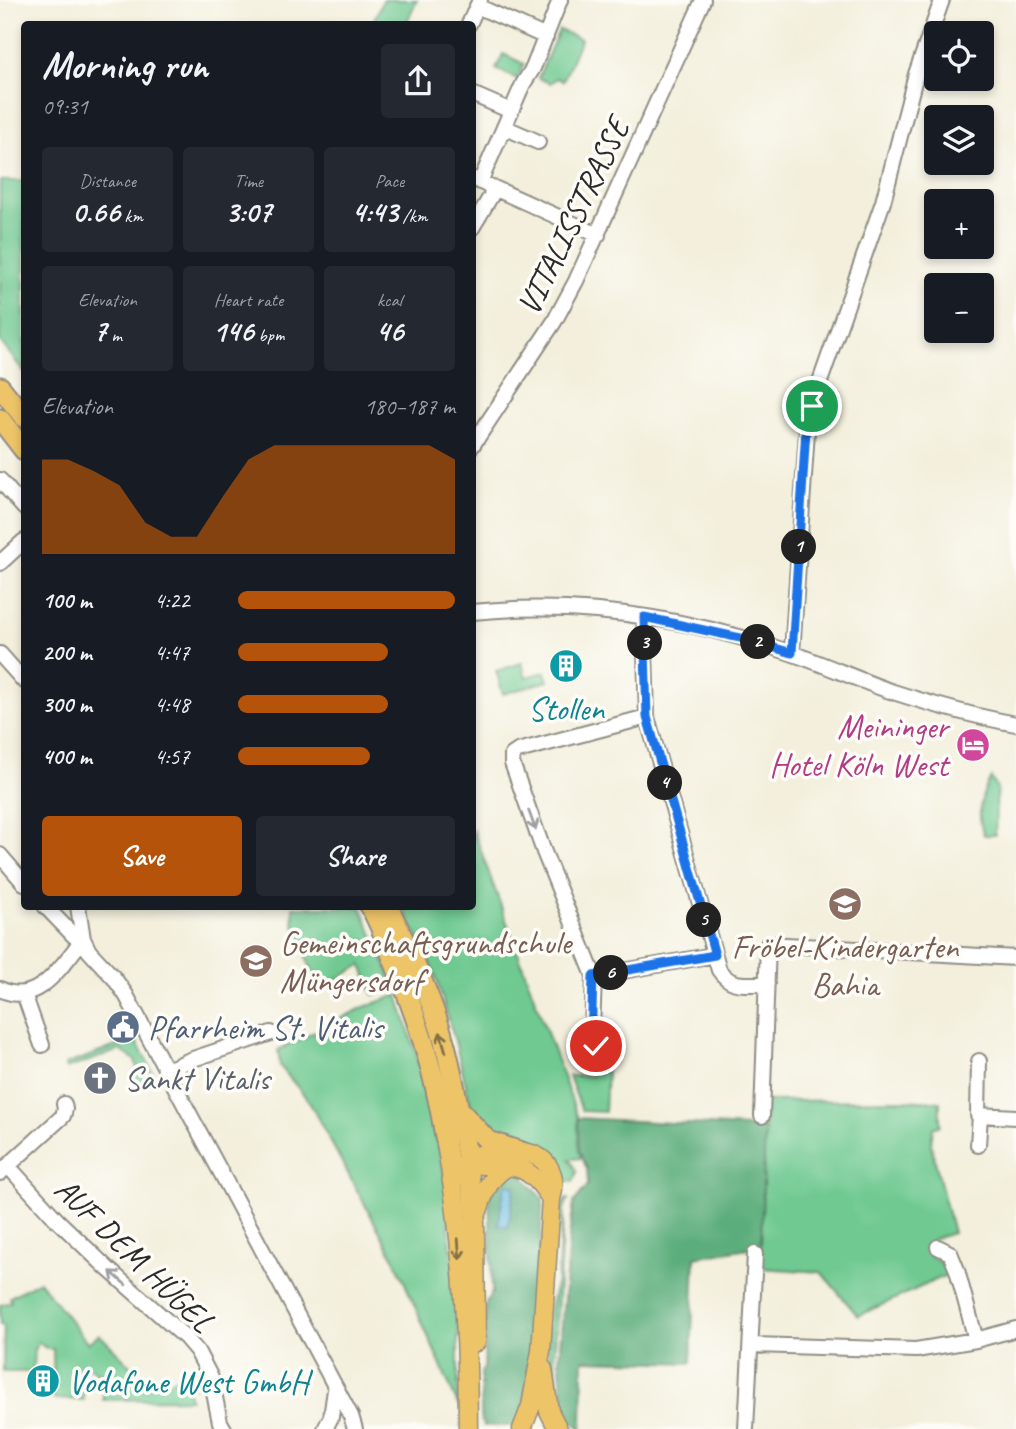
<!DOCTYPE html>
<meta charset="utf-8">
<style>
:root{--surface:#171b24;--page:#242831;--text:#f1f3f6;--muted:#9ea1a6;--accent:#b45309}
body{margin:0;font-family:Caveat,sans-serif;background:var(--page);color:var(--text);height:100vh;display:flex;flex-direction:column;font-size:26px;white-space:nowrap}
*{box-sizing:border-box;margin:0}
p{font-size:23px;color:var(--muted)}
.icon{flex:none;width:38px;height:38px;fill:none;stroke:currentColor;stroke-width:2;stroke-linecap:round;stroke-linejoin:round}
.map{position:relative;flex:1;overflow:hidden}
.sheet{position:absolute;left:21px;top:21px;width:455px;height:889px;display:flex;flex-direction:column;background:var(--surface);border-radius:7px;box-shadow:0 4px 10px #0003}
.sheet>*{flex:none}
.fabs{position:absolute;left:924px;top:21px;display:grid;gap:14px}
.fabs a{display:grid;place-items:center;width:70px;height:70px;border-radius:7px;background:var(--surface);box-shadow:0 4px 10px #0003;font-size:35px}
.pin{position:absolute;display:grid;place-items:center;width:60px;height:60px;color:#fff;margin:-30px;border:4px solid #fff;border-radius:50%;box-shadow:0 2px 7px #0007}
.km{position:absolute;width:35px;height:35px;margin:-18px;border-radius:50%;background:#222;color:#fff;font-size:19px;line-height:35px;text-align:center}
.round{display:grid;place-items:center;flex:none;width:74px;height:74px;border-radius:7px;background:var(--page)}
.head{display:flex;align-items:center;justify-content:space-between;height:119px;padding:0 21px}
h1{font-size:38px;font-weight:600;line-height:52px}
.stats{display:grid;grid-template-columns:repeat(3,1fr);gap:10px;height:119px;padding:7px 21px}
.stats div{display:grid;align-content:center;border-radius:7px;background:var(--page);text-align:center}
.stats b{font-size:30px;font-weight:600}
.stats small{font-size:19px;font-weight:400}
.stats p{font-size:19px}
.chart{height:196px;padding:14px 21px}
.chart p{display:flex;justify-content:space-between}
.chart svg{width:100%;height:126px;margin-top:7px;fill:var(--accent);opacity:.7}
.button{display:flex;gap:14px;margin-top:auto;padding:14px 21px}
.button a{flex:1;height:80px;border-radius:7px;background:var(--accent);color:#fff;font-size:28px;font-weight:600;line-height:80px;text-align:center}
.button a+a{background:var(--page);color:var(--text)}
ul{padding:0 21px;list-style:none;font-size:23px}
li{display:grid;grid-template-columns:112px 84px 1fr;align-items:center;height:52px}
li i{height:18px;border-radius:9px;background:var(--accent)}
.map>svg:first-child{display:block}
.green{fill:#6fc991;stroke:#4d7a5e;stroke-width:2}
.forest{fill:#5bad7b;stroke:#436c53;stroke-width:2}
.water{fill:#67bee4;stroke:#497488;stroke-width:2}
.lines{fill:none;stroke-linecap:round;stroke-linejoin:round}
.minor-casing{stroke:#8f8d84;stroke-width:18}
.major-casing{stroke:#8f8d84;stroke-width:21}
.highway-casing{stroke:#8f8d84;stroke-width:23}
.minor{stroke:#fff;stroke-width:14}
.major{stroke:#eec469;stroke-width:18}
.highway{stroke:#eec469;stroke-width:19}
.oneway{stroke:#a0a0a0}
.oneway2{stroke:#837047}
.route-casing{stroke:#fff;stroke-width:14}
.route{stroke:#1a73e8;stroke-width:9}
.labels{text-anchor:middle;stroke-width:7;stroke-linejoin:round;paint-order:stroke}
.street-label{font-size:33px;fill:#2b2b2b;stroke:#fdfcf7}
.culture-label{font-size:33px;fill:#0d838f;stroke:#fdfcf7}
.hotel-label{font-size:33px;fill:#b23c85;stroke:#fdfcf7;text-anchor:end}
.education-label{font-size:33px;fill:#785e54;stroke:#fdfcf7;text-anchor:start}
.service-label{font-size:33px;fill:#4e5e75;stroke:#fdfcf7;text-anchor:start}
.worship-label{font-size:33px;fill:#5b616d;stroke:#fdfcf7;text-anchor:start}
</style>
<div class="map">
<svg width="1016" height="1429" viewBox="0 0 1016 1429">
<rect width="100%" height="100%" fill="#fdfcf7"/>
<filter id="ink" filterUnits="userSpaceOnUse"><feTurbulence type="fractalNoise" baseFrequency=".0143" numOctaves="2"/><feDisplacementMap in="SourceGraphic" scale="14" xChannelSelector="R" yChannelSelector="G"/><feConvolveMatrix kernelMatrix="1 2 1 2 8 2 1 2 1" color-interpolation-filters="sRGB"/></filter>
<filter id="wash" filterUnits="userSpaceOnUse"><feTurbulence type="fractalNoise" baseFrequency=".00686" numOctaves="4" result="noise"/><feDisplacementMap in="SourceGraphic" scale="28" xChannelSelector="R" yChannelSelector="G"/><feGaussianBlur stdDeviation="1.57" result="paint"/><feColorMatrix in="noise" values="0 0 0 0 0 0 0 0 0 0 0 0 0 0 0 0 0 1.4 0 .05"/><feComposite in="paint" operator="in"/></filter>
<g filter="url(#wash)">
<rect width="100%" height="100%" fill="#f3efdc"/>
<path class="green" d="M383 0H417L406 24H372Z
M559 30 581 39 563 81 557 78 550 83 538 78Z
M503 54 524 64 517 79 496 69Z
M0 181H24V372L0 341Z
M522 663 526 677 545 672 548 681 503 694 496 671Z
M991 778 997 788 995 835H984C976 815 980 796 991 778Z
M473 829 578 1118 579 1151 581 1158 570 1159 577 1172 573 1182 566 1181 560 1173 487 1134 473 1115 455 1041 434 972 403 907 472 906Z
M293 907H361L395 987 374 995C367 985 368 975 361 965L322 988C308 962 292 937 293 907Z
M398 995 426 1085 445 1179 458 1328V1405L394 1258 308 1100 280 1066 278 1050 364 1007Z
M135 1039 155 1076 133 1086 130 1077 137 1068 135 1060 120 1050 66 1069 65 1065Z
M592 1070 607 1071 605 1112 582 1111 569 1076H591Z
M902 1100 940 1102V1125L933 1128 931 1145 953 1233 933 1239 929 1246 930 1255 953 1272 858 1316 821 1272 760 1268 765 1101Z
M566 1199H568L564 1210 554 1358 562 1421 555 1415 548 1349 550 1309 557 1280 562 1205Z
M39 1281 88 1343 99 1334 138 1373 129 1385 167 1383 195 1369 199 1378 198 1386 187 1388 190 1399 103 1400 104 1373H97L87 1366 84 1373V1400L54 1399 53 1349H47L38 1342 34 1350 33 1372H3L4 1326 0 1325V1305L11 1302 10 1297Z"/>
<path class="forest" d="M578 1118 765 1128 761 1246 695 1257 691 1363 583 1360 582 1429 565 1417 559 1359 569 1236 574 1202 588 1185 587 1169 579 1151Z
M518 1171 543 1199 536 1309 525 1410 519 1426H484L481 1421V1373L484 1368 486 1302 492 1292 489 1198 494 1181Z"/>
<path class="water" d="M505 1184 515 1186 508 1227 498 1225Z"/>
</g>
<g filter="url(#ink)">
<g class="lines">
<g class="minor-casing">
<path id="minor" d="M477 6 546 37
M469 24 480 0
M472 94 511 111
M504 127 538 142
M474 179 598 235
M480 182 523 84 533 68 560 0
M472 228 495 189
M472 446 554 322 576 281 703 0
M0 480 24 508
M0 563 24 541
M472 612C578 601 687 618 788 652 821 663 854 678 887 690 930 704 972 716 1016 724
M644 617 647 717 719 970C732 989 746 983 767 984
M792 653 808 416 883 202 916 74 942 0
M0 654 24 681
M0 855 24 883
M45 906 74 936 83 939 89 951 114 978 126 995 351 1416 355 1429
M594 976 714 955
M0 989C37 1008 62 965 83 939L78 906
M24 994 42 1045
M612 1056 591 1055 594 976 544 852 512 763V755L518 751 647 717
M979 1061 978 1115 1016 1117
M165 1071 190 1060 271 1033
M762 1116 768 944 1016 958
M978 1145 980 1115
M8 1166 57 1220 107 1268 185 1337 197 1351 211 1378 220 1422 224 1429
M0 1173 63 1116 65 1109 64 1104
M938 1247 950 1253 957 1270 976 1340
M751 1345 916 1350 976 1340 1016 1329
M325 1429 331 1417 335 1390
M746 1429 755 1254"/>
</g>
<g class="major-casing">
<path id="major" d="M445 1137C462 1233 468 1332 468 1429
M468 1161 475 1219 476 1342
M481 1165C518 1164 531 1167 551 1199
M453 1182C457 1172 464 1162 474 1157 481 1153 492 1154 500 1153 507 1153 515 1151 522 1152 549 1155 558 1176 551 1199L541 1351 531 1406 522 1429
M476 1216C484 1195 488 1176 509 1166
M543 1369 549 1411 558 1429"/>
</g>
<g class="highway-casing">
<path id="highway" d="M0 387 24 417
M0 419 24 450
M370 906C381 925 388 946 396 966 419 1022 436 1078 445 1137
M388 906C409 952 432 997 445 1045 455 1083 461 1122 468 1161
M461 1112 488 1141 522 1152"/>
</g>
<use href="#minor" class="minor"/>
<use href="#major" class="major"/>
<use href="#highway" class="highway"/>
</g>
<defs><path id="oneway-shaft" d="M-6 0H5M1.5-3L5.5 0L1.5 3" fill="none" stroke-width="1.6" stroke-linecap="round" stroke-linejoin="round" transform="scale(1.75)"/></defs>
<g class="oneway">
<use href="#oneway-shaft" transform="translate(532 820) rotate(70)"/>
<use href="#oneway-shaft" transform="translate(118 1278) rotate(-139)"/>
</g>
<g class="oneway2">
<use href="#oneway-shaft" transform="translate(443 1042) rotate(-106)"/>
<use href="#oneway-shaft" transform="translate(459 1249) rotate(85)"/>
</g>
</g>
<g class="lines" filter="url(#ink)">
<g class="route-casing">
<path id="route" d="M596 1046H591L593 976 715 955 647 717 644 617 745 639 792 653 806 429 812 406"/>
</g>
<use href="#route" class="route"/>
</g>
<defs>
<g id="building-disc" transform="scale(1.75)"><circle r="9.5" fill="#0f9aa8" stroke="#fdfcf7"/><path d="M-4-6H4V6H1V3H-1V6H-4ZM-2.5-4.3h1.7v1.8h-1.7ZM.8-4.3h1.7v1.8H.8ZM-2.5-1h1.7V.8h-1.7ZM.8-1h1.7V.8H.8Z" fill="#fff"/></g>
<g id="hotel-disc" transform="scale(1.75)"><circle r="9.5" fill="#d1479c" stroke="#fdfcf7"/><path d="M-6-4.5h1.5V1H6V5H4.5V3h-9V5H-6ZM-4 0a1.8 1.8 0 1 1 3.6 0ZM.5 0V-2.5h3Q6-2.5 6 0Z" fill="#fff"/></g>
<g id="school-disc" transform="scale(1.75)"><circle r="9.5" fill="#8d6e63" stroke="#fdfcf7"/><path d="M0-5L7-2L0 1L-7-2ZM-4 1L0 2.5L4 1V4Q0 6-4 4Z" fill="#fff"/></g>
<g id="civic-disc" transform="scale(1.75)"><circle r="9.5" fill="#5c6f8a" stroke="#fdfcf7"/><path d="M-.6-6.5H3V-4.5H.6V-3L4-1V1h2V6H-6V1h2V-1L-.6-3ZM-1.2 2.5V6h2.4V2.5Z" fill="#fff"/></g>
<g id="church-disc" transform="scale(1.75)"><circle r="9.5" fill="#6b7280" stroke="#fdfcf7"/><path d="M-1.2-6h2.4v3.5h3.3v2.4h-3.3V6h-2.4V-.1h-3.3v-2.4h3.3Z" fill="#fff"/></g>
</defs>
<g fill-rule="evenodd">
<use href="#building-disc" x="566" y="666"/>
<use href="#hotel-disc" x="973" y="745"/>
<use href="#school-disc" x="845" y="904"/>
<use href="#school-disc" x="256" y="961"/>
<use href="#civic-disc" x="123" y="1027"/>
<use href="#church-disc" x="100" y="1078"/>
<use href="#building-disc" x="43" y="1381"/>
</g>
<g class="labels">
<g class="street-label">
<text transform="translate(572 216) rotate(-64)" y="12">VITALISSTRASSE</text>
<text transform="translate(135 1254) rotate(44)" y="12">AUF DEM HÜGEL</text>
</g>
<g class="culture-label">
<text x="566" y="720">Stollen</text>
<text x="68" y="1393" text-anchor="start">Vodafone West GmbH</text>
</g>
<g class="hotel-label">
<text x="948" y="738">Meininger<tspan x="948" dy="38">Hotel Köln West</tspan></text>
</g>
<g class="education-label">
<text x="280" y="954">Gemeinschaftsgrundschule<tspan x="280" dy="38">Müngersdorf</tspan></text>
<text x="845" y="958" text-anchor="middle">Fröbel-Kindergarten<tspan x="845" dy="38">Bahia</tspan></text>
</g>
<g class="service-label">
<text x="148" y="1039">Pfarrheim St. Vitalis</text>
</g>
<g class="worship-label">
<text x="124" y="1090">Sankt Vitalis</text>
</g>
</g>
</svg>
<div class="fabs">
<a><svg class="icon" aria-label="locate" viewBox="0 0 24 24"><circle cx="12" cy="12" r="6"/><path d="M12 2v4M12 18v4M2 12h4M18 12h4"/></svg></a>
<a><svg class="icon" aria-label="layers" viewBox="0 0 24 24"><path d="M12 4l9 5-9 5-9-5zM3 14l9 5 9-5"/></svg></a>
<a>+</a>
<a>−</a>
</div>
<div class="pin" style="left:812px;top:406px;background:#1e9e55"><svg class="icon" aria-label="arrive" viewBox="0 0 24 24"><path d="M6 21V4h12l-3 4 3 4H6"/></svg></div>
<div class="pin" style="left:596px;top:1046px;background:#d93025"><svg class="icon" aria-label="check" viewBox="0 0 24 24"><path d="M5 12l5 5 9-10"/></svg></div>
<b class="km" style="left:799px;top:547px">1</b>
<b class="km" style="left:758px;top:642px">2</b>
<b class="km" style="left:645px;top:643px">3</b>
<b class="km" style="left:665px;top:783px">4</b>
<b class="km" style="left:704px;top:920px">5</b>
<b class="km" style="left:611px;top:973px">6</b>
<section class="sheet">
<div class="head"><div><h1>Morning run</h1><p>09:31</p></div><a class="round"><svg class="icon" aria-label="share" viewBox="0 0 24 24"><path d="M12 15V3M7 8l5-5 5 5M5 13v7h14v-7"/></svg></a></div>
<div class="stats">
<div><p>Distance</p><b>0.66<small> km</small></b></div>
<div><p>Time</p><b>3:07</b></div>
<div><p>Pace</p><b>4:43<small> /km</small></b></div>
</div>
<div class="stats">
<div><p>Elevation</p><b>7<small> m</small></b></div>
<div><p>Heart rate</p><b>146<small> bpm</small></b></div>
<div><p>kcal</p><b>46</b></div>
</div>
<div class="chart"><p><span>Elevation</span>180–187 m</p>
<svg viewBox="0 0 160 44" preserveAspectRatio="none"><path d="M0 44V11L10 11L20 15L30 20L40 33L50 38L60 38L70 24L80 11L90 6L100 6L110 6L120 6L130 6L140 6L150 6L160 11V44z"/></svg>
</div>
<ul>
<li><b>100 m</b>4:22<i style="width:100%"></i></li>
<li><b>200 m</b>4:47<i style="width:69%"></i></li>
<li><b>300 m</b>4:48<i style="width:69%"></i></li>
<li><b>400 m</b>4:57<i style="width:61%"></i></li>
</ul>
<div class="button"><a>Save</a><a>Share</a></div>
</section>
</div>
